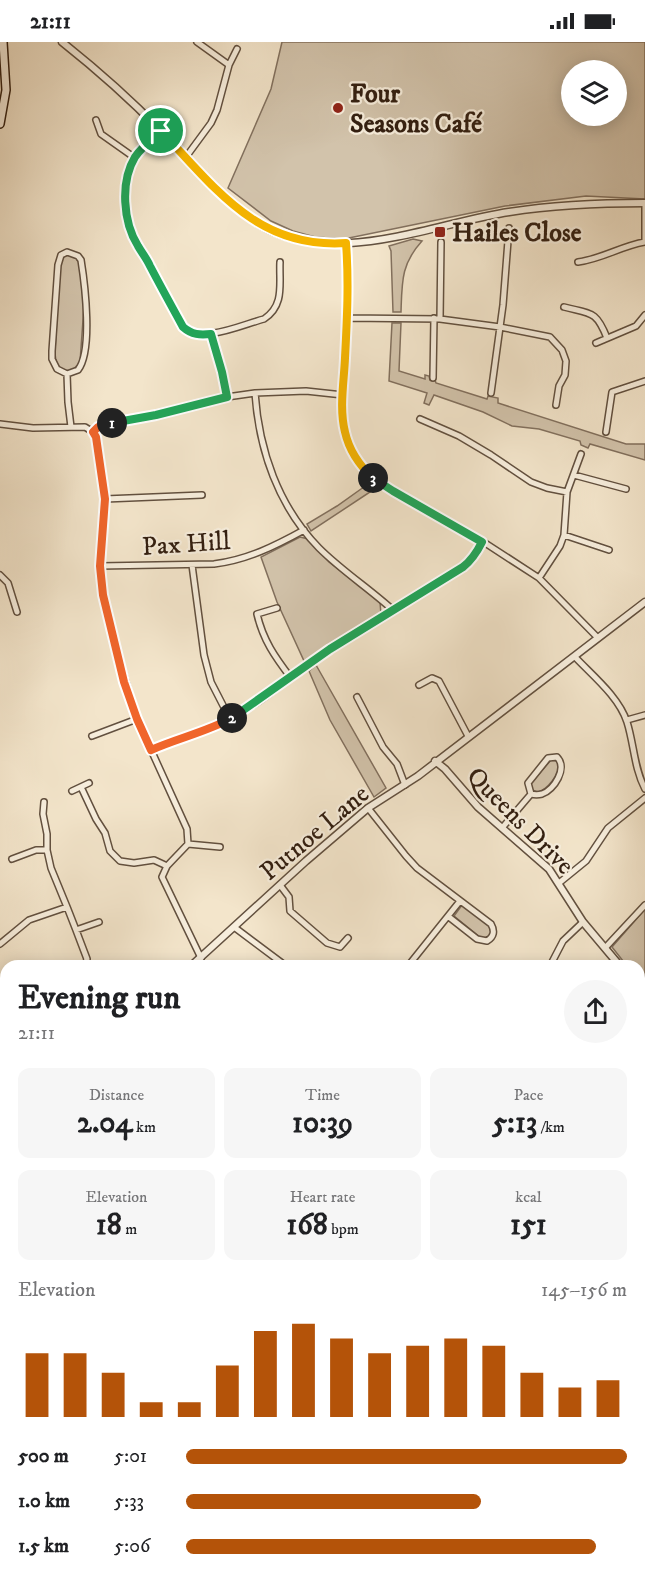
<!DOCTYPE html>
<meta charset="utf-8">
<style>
:root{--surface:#fff;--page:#f6f6f6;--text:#202124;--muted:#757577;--accent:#b45309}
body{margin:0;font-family:"IM FELL DW Pica",serif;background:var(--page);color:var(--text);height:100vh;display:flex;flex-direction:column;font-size:22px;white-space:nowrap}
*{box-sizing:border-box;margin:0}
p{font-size:20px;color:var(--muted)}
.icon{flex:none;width:33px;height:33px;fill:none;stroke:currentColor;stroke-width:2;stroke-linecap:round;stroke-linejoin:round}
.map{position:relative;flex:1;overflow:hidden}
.panel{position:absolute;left:0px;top:918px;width:645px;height:621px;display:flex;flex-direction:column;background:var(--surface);border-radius:18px 18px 0 0;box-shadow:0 3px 15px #0003}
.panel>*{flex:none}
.buttons{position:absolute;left:561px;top:18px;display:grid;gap:12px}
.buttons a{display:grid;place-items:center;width:66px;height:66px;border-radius:50%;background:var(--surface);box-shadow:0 3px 15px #0003;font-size:30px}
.pin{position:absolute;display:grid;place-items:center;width:51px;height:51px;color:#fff;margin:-26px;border:3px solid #fff;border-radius:50%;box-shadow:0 2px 6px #0007}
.km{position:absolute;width:30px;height:30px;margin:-15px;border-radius:50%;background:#222;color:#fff;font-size:16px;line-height:30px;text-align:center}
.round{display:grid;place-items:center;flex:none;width:63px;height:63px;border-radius:32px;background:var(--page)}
.head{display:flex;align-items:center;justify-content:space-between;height:102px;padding:0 18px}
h1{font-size:33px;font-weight:800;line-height:45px}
.metrics{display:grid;grid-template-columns:repeat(3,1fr);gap:9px;height:102px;padding:6px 18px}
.metrics div{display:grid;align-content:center;border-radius:12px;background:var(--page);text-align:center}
.metrics b{font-size:30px;font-weight:800}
.metrics small{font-size:16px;font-weight:400}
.metrics p{font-size:16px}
.chart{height:168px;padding:12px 18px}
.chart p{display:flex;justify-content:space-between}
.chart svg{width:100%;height:108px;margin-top:6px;stroke:var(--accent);stroke-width:6}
ul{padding:0 18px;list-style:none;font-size:20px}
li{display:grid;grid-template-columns:96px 72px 1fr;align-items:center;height:45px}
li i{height:15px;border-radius:8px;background:var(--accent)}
.status{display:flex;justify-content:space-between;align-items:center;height:42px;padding:0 30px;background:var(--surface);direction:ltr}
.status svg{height:16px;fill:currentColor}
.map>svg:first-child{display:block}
.green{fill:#d2c3ab;stroke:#82705e;stroke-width:1.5;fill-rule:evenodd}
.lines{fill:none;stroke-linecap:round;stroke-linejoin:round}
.minor-casing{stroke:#62503f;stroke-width:8}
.tertiary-casing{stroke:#62503f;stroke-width:9}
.secondary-casing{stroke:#321e10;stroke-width:10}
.minor{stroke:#f7eedd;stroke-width:5}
.tertiary{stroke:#f7eedd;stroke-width:6}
.secondary{stroke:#f7eedd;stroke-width:7}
.split-1-casing{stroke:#fff;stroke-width:12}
.split-2-casing{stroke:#fff;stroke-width:12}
.split-3-casing{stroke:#fff;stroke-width:12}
.split-4-casing{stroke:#fff;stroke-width:12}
.split-1{stroke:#22a559;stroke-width:8}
.split-2{stroke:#f0652b;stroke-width:8}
.split-3{stroke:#22a559;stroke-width:8}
.split-4{stroke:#f5b400;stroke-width:8}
.poi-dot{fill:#8f2418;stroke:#f7eedd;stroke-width:2}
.labels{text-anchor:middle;stroke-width:4.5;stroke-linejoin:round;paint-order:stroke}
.poi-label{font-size:26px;font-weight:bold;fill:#321e10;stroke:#f7eedd;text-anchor:start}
.street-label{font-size:26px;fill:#321e10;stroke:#f7eedd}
</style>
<div class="status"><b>21:11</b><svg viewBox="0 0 49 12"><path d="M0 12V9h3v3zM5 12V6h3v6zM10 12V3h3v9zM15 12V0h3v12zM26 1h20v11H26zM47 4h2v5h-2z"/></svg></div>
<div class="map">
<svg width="645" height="1539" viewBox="0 0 645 1539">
<rect width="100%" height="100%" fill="#f3e5cb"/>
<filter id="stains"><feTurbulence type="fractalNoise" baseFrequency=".00333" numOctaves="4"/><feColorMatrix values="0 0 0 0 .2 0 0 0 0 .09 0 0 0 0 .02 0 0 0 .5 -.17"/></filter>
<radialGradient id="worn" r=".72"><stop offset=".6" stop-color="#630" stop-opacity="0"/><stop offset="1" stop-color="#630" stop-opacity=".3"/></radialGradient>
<path class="green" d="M282 0H645V157L586 154 505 164 344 197 315 195 293 189 271 179 228 146 271 47ZM572 28H616V74H572Z
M413 197 422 199C401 222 402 240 401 270H393L391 209 389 204Z
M68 213 75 215 79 220 84 264 80 320 72 329C58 330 55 321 55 308L60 223 62 216Z
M392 281H401L399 329 425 337V333L429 334 430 338H435L436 341 487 357 488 354 498 356V361L626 402H645V418L590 402 588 406 581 403 580 399 539 387 512 384 483 370 434 353 429 363 424 361 427 351 389 339Z
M368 442 376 446 311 489 307 482 337 464Z
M300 495 308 497 329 520 380 560 381 573 336 599 305 621 277 560 261 515Z
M316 623 386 746 374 755 330 678 309 629Z
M551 718 556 719 560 723C558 733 548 747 538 750L532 748 531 741Z
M462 863 489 883 491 890 489 895 481 896 454 874Z
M645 867V945L639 938V924H627L612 905Z
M645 1398V1539H601L608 1533H639V1404Z
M5 1459 6 1533H170V1539H0V1476Z
M179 1533H279L278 1539H178Z"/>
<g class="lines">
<g class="minor-casing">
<path id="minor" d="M229 23 237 7
M96 78 101 92 135 116
M161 89C152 97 142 105 135 115 120 140 124 175 136 200 139 209 146 216 150 224 161 245 172 265 183 285 202 302 241 283 264 277 285 263 279 242 280 220
M186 115 211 81 217 68 229 23 197 0
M645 161V199
M346 201 349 243 342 374 348 401 359 422 376 438 393 449 482 499 539 536 598 596
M67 210 78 214 81 218C85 243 93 309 78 328L67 332 57 327 52 317V309L58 223 61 213Z
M578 220C602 217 621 204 645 200
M564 265C591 272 596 268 607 296
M347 276 440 277 500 285 550 295 562 308 566 319 565 333 559 344 556 363
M440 277 441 200
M211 292 222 330 227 355
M596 301 636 284 645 273
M67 332 68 360 71 385
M433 336 434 276
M255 351C259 408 278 464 319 506 342 529 370 547 394 569
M491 351 503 263 509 186
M420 377 459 394 491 413 531 440 547 446 567 450
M0 382 33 386 85 385 93 390
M93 390 96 395 105 457 100 537 113 597 137 677 187 787 188 802 167 824 162 835 201 916
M93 390 98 385 106 382 156 373 227 355 255 351 306 349 343 353
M606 390 612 350 645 339
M574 433 626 447
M105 457 202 453
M564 493 609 508
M192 523 204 613 211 640 230 677
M100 524 214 522C247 518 275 504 304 488
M0 533 8 541 17 570
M539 536 560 504 564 493 567 450 581 412
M277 566 257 572C263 598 275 615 291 636
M575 615C593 634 619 655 627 680 634 702 634 726 645 747
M419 643 432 636 439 639 468 694
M357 655 383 705 397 722 405 743
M627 678 645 673
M92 694 137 677
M151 708C176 697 204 691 228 678 265 659 295 630 329 607 373 578 419 554 463 525L471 519 482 499
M81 745 96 777 105 791 110 809 120 819 134 821 154 818 167 824
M72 749 89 741
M44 760 43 772 47 792V808L51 826 67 865
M368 766 406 814 417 826 491 882C495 889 494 895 487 899L477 897 449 875
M502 786 531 752 528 741 548 716 557 715C568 726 554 748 542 752 538 753 535 753 531 752
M188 802 220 805
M12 817 36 808H47
M559 841 586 819 608 786 645 756
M280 843 289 855 290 869 327 901 340 905 348 896
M234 885 286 924
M76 888 87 917 85 924
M0 902 29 878 67 865 76 888 99 880
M605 906 645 863
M408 924 460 859
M550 924 563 899 583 880
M639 1007 645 1009
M639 1087 645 1088
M639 1165 645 1170
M0 1221 6 1223
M639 1239 645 1244
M639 1335 645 1340
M639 1353 645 1347
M355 1539V1534
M454 1539 460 1533"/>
</g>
<g class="tertiary-casing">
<path id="tertiary" d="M62 0C96 27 129 56 160 88 190 119 218 154 254 179 328 229 430 182 509 170 554 163 600 161 645 161
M435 719 445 727 478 765 549 827 583 880 620 924
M191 924 306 819 368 766 418 734 645 560
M639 947 645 954
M0 1085 6 1083
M0 1362 6 1363
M420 1533 427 1539
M433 1533 440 1539"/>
</g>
<g class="secondary-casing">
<path id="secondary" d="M0 82 6 48 3 0"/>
</g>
<use href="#minor" class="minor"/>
<use href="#tertiary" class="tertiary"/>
<use href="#secondary" class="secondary"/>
</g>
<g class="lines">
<g class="split-1-casing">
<path id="split-1" d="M112 381 156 373 227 355 222 330 211 292C200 293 192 293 183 285 172 265 161 245 150 224 147 217 142 211 138 204 123 180 120 140 135 115 142 105 152 97 161 89"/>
</g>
<g class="split-2-casing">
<path id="split-2" d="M112 381 98 385 93 390 96 395 105 457 100 524 103 553 124 640 137 677 151 708C178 696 206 690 232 676"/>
</g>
<g class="split-3-casing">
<path id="split-3" d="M232 676 330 607 463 525C472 518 477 510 482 500L393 449 373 436"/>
</g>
<g class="split-4-casing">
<path id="split-4" d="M161 89C216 147 258 207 346 201 349 240 347 278 345 316 344 340 339 366 345 390 349 408 359 423 373 436"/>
</g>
<use href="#split-1" class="split-1"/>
<use href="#split-2" class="split-2"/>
<use href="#split-3" class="split-3"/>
<use href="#split-4" class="split-4"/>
</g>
<g class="poi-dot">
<circle cx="338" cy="66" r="6"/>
<rect x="434" y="184" width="12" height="12" rx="3"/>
</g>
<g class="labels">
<g class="poi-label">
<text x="350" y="60">Four<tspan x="350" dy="30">Seasons Café</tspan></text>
<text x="452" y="199">Hailes Close</text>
</g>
<g class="street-label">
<text transform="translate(186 501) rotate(-4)" y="9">Pax Hill</text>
<text transform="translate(521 778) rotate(45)" y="9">Queens Drive</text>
<text transform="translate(314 790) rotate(-40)" y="9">Putnoe Lane</text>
</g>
</g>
<rect width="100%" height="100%" filter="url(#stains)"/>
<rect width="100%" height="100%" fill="url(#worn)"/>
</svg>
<div class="buttons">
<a><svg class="icon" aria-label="layers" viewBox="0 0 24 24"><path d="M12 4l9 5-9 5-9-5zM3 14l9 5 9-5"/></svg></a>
</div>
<div class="pin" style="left:161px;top:89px;background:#1e9e55"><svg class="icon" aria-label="arrive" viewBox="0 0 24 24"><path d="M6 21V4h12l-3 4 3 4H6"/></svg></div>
<b class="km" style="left:112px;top:381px">1</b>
<b class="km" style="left:232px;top:676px">2</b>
<b class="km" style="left:373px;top:436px">3</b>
<section class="panel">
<div class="head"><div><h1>Evening run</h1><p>21:11</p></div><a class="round"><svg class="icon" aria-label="share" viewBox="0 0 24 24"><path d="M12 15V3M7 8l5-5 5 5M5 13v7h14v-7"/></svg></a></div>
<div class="metrics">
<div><p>Distance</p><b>2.04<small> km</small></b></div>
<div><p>Time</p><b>10:39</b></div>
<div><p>Pace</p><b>5:13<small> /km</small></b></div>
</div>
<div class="metrics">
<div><p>Elevation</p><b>18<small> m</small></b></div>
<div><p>Heart rate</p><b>168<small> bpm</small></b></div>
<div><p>kcal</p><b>151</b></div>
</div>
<div class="chart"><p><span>Elevation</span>145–156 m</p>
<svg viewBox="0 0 160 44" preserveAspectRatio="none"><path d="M5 44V18M15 44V18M25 44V26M35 44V38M45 44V38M55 44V23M65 44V9M75 44V6M85 44V12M95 44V18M105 44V15M115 44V12M125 44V15M135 44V26M145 44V32M155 44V29"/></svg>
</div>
<ul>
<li><b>500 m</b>5:01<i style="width:100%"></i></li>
<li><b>1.0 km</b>5:33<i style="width:67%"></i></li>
<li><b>1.5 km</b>5:06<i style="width:93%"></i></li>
</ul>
</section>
</div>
